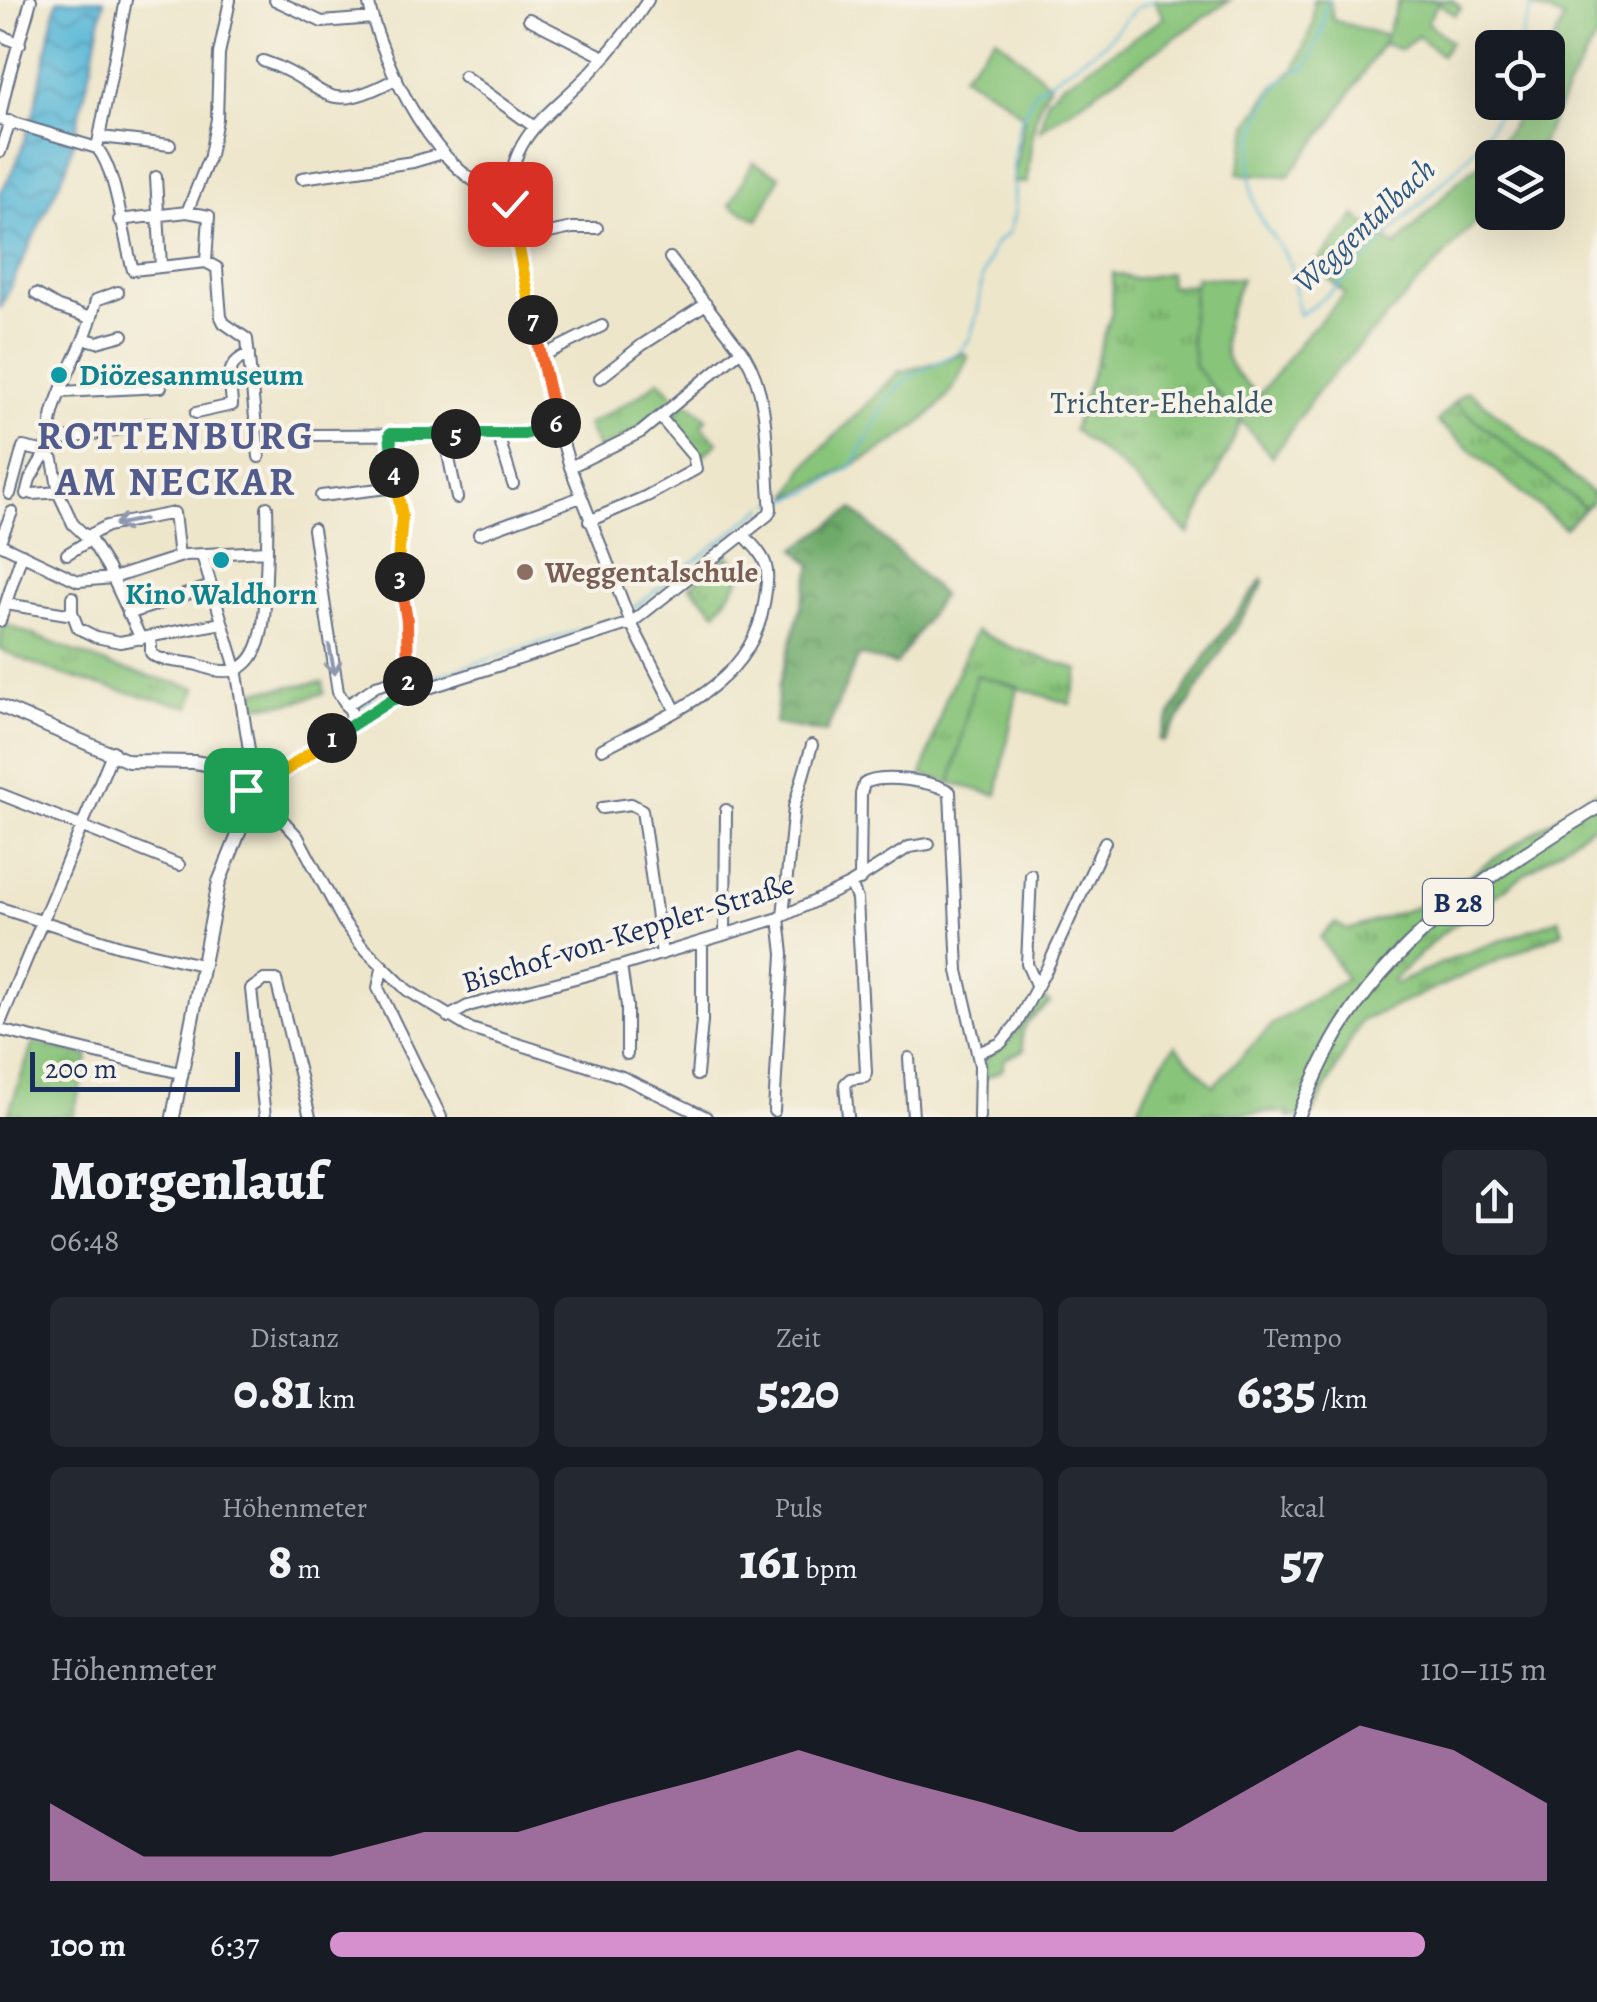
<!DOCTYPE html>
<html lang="de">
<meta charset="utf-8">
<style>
:root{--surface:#171b24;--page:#242831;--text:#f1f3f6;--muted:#9ea1a6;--accent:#d690ce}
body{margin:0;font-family:Alegreya,serif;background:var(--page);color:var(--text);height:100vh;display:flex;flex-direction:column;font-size:38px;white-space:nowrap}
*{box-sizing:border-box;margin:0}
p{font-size:32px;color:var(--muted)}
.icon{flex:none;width:55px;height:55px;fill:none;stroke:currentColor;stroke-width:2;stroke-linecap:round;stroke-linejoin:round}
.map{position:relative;height:1117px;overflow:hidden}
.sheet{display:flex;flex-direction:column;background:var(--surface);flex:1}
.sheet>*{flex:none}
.tools{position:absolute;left:1475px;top:30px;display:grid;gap:20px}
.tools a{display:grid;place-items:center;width:90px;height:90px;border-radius:15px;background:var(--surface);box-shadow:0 10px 40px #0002;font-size:50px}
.scale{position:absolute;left:30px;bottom:25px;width:210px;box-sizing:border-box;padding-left:10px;border:5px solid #1b2f5e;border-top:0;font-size:28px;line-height:35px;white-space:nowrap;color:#1b2f5e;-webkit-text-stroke:8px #f7f3e8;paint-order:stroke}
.pin{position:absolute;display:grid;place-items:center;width:85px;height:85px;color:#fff;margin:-42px;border-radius:20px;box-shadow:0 5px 15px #0006}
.km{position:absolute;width:50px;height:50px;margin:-25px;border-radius:50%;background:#222;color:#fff;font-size:28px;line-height:50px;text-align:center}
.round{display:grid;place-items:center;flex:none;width:105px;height:105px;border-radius:15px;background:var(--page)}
.overview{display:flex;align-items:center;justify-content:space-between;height:170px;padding:0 50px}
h1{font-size:55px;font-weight:800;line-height:75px}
.stats{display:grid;grid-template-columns:repeat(3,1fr);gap:15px;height:170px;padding:10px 50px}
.stats div{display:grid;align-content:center;border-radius:15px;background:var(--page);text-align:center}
.stats b{font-size:50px;font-weight:800}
.stats small{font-size:28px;font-weight:400}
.stats p{font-size:28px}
.chart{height:280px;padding:20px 50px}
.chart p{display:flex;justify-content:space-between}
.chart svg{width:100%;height:180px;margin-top:10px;fill:var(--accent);opacity:.7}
ul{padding:0 50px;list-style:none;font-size:32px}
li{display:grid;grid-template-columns:160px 120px 1fr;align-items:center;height:75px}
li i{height:25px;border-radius:12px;background:var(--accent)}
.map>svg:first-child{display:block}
.grass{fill:url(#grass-tufts);stroke:#527a6c;stroke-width:2.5}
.forest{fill:url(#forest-crowns);stroke:#446c64;stroke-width:2.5}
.garden{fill:#88c479;stroke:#527a6c;stroke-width:2.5}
.water{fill:url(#water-waves);stroke:#3a739a;stroke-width:2.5}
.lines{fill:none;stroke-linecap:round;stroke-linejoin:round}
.stream{stroke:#59b7d7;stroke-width:2.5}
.minor-casing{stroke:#656f84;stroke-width:14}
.major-casing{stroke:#656f84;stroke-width:16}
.minor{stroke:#fff;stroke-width:10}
.major{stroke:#fff;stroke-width:12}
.oneway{stroke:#8d97ae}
.split-1-casing{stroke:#fff;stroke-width:20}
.split-2-casing{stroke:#fff;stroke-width:20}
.split-3-casing{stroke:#fff;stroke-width:20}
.split-4-casing{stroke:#fff;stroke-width:20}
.split-5-casing{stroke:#fff;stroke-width:20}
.split-6-casing{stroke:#fff;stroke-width:20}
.split-7-casing{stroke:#fff;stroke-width:20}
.split-8-casing{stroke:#fff;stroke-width:20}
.split-1{stroke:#f5b400;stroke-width:12}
.split-2{stroke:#22a559;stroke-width:12}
.split-3{stroke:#f0652b;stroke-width:12}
.split-4{stroke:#f5b400;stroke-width:12}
.split-5{stroke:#22a559;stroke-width:12}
.split-6{stroke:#22a559;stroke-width:12}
.split-7{stroke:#f0652b;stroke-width:12}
.split-8{stroke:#f5b400;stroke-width:12}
.culture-dot{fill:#0f9aa8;stroke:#f7f3e8;stroke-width:4}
.education-dot{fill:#8d6e63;stroke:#f7f3e8;stroke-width:4}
.labels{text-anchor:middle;stroke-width:8;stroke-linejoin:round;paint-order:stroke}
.shield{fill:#f7f3e8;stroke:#5d6a87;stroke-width:2.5}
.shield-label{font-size:28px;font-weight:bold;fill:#1b2f5e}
.culture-label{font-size:30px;font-weight:bold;fill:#0d838f;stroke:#f7f3e8;text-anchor:start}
.park-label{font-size:30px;fill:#365465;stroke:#f7f3e8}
.education-label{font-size:30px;font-weight:bold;fill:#785e54;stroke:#f7f3e8;text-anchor:start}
.street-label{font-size:30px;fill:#1b2f5e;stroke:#f7f3e8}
.water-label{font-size:32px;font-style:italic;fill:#2e5882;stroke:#f7f3e8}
.district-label{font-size:40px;font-weight:bold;letter-spacing:2.5px;fill:#525b8d;stroke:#f7f3e8}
</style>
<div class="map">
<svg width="1597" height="1117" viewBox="0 0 1597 1117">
<defs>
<pattern id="grass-tufts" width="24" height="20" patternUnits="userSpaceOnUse" patternTransform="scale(2.5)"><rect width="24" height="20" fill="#88c479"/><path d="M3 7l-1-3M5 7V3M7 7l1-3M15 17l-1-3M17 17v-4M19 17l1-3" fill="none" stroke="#6ea066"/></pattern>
<pattern id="forest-crowns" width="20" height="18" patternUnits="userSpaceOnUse" patternTransform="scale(2.5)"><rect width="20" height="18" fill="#6eaa69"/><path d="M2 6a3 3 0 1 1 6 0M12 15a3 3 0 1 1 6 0" fill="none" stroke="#5a8b5a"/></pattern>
<pattern id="water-waves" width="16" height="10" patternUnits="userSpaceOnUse" patternTransform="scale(2.5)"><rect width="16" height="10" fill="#59b7d7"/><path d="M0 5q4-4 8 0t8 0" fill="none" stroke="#4995b2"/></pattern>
</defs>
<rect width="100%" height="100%" fill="#f7f3e8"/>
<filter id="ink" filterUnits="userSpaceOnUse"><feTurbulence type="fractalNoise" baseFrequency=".01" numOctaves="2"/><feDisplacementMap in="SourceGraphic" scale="20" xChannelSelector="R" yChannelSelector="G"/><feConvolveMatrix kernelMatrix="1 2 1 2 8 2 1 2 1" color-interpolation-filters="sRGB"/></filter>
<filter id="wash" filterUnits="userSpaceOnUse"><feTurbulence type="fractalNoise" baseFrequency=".0048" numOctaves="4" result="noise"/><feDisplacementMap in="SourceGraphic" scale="40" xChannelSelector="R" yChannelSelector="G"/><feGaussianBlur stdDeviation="2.25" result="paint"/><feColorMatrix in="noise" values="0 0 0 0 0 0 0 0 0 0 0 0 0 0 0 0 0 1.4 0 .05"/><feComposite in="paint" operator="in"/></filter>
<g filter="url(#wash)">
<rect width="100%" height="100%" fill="#eee6cb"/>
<path class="grass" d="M1113 273 1134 279 1169 273 1170 286 1241 280C1224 328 1207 352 1251 391L1237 432 1189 534 1122 467 1073 430 1112 312Z
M659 380 677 399 653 420 599 451 587 425 640 395Z
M687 402 707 418 701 426 718 442 700 458 671 422 673 415Z
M1454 402 1585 508 1565 528 1437 422Z
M728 555 744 573 716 612 690 586Z
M2 623 114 667 196 688 190 707C125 692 60 679 0 649Z
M976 631 1013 648 1079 670 1070 704 976 675 951 783 922 775 946 697Z
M323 682 324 693 291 703 251 706 248 692Z
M1597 791V822L1439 936 1392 981 1396 984 1453 958 1559 919 1563 932 1361 1021 1311 1117H1287L1288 1112 1134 1117 1154 1075 1175 1045 1213 1086 1273 1024 1346 979 1320 937 1335 923 1348 930 1425 904Z
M1039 994 1050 1003C1032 1017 1016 1026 1024 1050L1005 1059 1002 1070 983 1079 984 1060 1013 1037Z
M33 1043 88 1056 73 1117H7Z"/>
<path class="forest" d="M853 509 942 595 896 665 859 655 826 733 775 724 779 686 812 565 795 549Z
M1263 579 1264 584C1229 636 1199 690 1164 742L1159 740C1185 680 1223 630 1263 579Z"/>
<path class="garden" d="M1154 0H1230L1040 130 1047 99 1061 85 1164 18Z
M1313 0H1330L1333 20 1386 36 1399 0H1452L1461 8 1455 15 1438 3 1427 22 1451 42 1441 55 1418 36 1401 50 1384 44V41L1331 123 1288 176 1238 174 1249 123 1271 90 1295 68 1313 24Z
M1537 0H1597V36L1568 87 1535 157 1492 158V205L1320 388 1272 457 1195 367 1190 332 1195 277 1241 279C1223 329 1207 360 1260 394L1305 336 1345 294 1315 265 1356 216 1396 246 1459 180 1488 158 1510 129 1524 103 1548 102V54L1564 19 1534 7Z
M996 37 1050 84C1031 112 1031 150 1027 183L1013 182 1024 117 1003 99 962 75Z
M753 162 780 176 758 220 730 205Z
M962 353 968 356C964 366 960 376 955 385 924 436 841 471 789 497L805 466 899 372 940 362Z
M1465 392H1470L1593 494 1592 502 1585 508 1454 402Z
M976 675 1018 687 997 795 951 783Z"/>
<path class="water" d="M57 0H104L92 64 67 166 0 309V194L17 162 34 112Z"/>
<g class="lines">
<path class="stream" d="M1518 48 1534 0
M1294 72 1307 67 1322 30 1327 0
M1287 76C1254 104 1240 176 1259 216 1266 231 1289 255 1292 269 1296 284 1295 300 1299 315 1336 293 1366 257 1397 226 1436 187 1480 154 1504 102
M772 504 810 492 852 466 890 396 907 378 961 351 970 338 978 311 982 279 994 245 1009 232 1015 212 1013 157 1020 122 1035 91 1104 44 1135 9 1153 0
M631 610 765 507
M415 683 618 618
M355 708 407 686"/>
</g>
</g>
<g filter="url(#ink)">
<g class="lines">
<g class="minor-casing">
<path id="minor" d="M275 0 322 22 373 18
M368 0C381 62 439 186 509 195
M648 0C631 27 611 51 589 74 550 115 511 133 509 195L546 384 570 467 631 623 676 711
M529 19 604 57
M0 35 20 44
M263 61C330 83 319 121 397 78
M464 76 533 126
M0 119 97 148C117 171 123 238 133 270L206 262 217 268 221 317 224 323 247 339 259 457
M0 119C6 77 21 40 31 0
M101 137 170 145
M97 148 126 0
M0 152 10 121
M210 155 217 119 219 54 230 0
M156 177 161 266
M302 178 413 162 443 153
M187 212 209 216 206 262
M119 220 187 212 208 160
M517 240 572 228H597
M36 294 58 307 91 318
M86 339 97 342 123 335
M540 357 602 326
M600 378 642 345 706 304
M61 392 161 387
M196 413 232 405C231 380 222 365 249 354
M390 434 402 516 398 563 407 621V677L412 693
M444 434 457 498
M309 435 524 434 557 426
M498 435 513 484
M48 442 149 424
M570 467 641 432 741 350
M58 492 73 524 92 542 108 568 141 639
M10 494 23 447 46 452 30 479 26 494
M33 494 59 492 53 460 46 452C49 439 50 426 53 413 64 373 88 341 96 300L118 292
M321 496 396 487
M589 521 647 496 696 469 693 456 661 418
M313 529 338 692 351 712 352 723
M479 534 581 497
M86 537 107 526 174 513 179 557
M0 541 12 512
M0 544 78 581 113 578 185 555 267 551
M67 554 90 540
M202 555 236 668 250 756 248 762
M6 604 67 614 72 612V597
M72 612 78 628 96 637 120 642 222 623
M128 614 211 586
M0 621 22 554
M151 638V653C161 664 186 660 201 666 266 691 265 618 266 576 267 553 268 530 267 507
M346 706 376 686 407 677
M602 749C667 715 751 686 764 604 770 566 770 563 744 535
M271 780 391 700 631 623 768 515 771 509C765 459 772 399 744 354L670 258
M258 793 298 837 343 921 361 945 407 990 471 1029 622 1077 706 1117
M0 794 179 865
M602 808 631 804 642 810 662 954
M1031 875 1027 964 1037 987
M860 880 861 794 864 784C879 773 934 781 950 792L958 971 980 1065 979 1117
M0 908 120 946 201 965
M783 916 794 807 812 745
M725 933 726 810
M621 966 627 1006V1054
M382 969 378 988 441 1117
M448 1017 468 1006 621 966 779 918 851 884 909 847 929 844
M0 1023 113 751
M0 1030 180 1073
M978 1053 1001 1043 1016 1025 1047 968 1105 842
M909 1058 913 1117
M697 1075 702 1021V942
M774 1111 783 954 779 918
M265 1117 251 989 264 980H276L310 1117
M848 1117 845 1084 850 1079 865 1077 866 1072 857 899 851 884"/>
</g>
<g class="major-casing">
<path id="major" d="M0 706 128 761 194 762 240 770
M227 771 246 791 255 793 268 786 271 774 262 762 251 761 242 767 239 780
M173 1117 219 882 255 793
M1298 1117C1312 1084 1326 1050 1346 1020 1407 928 1503 865 1597 808"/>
</g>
<use href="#minor" class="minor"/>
<use href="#major" class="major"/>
</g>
<defs><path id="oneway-shaft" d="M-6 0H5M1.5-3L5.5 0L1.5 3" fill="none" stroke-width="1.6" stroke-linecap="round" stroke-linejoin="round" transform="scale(2.5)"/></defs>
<g class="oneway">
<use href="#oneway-shaft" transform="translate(129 522) rotate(169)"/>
<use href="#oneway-shaft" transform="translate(332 660) rotate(79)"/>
</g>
</g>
<g class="lines" filter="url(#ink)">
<g class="split-1-casing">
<path id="split-1" d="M246 790 262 791 271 780 332 738"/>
</g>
<g class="split-2-casing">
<path id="split-2" d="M332 738 391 700 412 694 408 681"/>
</g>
<g class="split-3-casing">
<path id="split-3" d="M400 577 407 621 408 681"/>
</g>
<g class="split-4-casing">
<path id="split-4" d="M394 473 402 516 398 563 400 577"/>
</g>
<g class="split-5-casing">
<path id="split-5" d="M394 473 390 434H456"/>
</g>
<g class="split-6-casing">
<path id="split-6" d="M456 434H524L557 426 556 423"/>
</g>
<g class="split-7-casing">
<path id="split-7" d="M533 320 556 423"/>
</g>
<g class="split-8-casing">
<path id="split-8" d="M510 204 533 320"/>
</g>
<use href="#split-1" class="split-1"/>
<use href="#split-2" class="split-2"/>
<use href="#split-3" class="split-3"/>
<use href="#split-4" class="split-4"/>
<use href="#split-5" class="split-5"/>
<use href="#split-6" class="split-6"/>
<use href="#split-7" class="split-7"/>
<use href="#split-8" class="split-8"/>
</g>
<g class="culture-dot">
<circle cx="59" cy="375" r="10"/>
<circle cx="221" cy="560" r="10"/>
</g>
<circle class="education-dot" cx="525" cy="572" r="10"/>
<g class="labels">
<rect class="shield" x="1423" y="879" width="70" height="46" rx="8"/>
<g class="shield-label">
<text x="1458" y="912">B 28</text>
</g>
<g class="culture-label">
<text x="79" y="385">Diözesanmuseum</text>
<text x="221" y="604" text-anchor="middle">Kino Waldhorn</text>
</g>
<g class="park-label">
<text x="1162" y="413">Trichter-Ehehalde</text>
</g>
<g class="education-label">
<text x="545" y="582">Weggentalschule</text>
</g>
<g class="street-label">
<text transform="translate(628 933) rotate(-17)" y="10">Bischof-von-Keppler-Straße</text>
</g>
<g class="water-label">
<text transform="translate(1364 225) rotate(-43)" y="11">Weggentalbach</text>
</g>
<g class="district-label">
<text x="176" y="449">ROTTENBURG<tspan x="176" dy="46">AM NECKAR</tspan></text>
</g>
</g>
</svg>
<div class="tools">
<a><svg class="icon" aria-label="locate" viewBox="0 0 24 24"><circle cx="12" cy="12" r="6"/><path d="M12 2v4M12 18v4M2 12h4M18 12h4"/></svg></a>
<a><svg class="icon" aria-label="layers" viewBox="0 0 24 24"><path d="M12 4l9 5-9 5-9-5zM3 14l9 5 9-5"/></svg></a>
</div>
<div class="scale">200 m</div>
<div class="pin" style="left:246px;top:790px;background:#1e9e55"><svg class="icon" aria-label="arrive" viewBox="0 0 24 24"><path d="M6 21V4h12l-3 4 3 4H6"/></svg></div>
<div class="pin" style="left:510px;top:204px;background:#d93025"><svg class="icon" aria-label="check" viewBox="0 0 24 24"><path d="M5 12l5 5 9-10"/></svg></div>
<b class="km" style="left:332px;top:738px">1</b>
<b class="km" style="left:408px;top:681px">2</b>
<b class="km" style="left:400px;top:577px">3</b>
<b class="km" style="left:394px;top:473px">4</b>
<b class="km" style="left:456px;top:434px">5</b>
<b class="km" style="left:556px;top:423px">6</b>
<b class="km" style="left:533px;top:320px">7</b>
</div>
<section class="sheet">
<div class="overview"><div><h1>Morgenlauf</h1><p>06:48</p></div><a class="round"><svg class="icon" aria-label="share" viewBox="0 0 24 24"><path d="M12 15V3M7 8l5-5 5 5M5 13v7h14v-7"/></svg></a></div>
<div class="stats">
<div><p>Distanz</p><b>0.81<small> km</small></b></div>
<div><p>Zeit</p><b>5:20</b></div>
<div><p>Tempo</p><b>6:35<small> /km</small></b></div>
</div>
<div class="stats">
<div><p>Höhenmeter</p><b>8<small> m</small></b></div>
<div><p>Puls</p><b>161<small> bpm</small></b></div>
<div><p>kcal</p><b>57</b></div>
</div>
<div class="chart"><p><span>Höhenmeter</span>110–115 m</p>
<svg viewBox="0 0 160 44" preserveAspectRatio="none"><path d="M0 44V25L10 38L20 38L30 38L40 32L50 32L60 25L70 19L80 12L90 19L100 25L110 32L120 32L130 19L140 6L150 12L160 25V44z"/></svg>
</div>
<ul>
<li><b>100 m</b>6:37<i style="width:90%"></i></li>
</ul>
</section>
